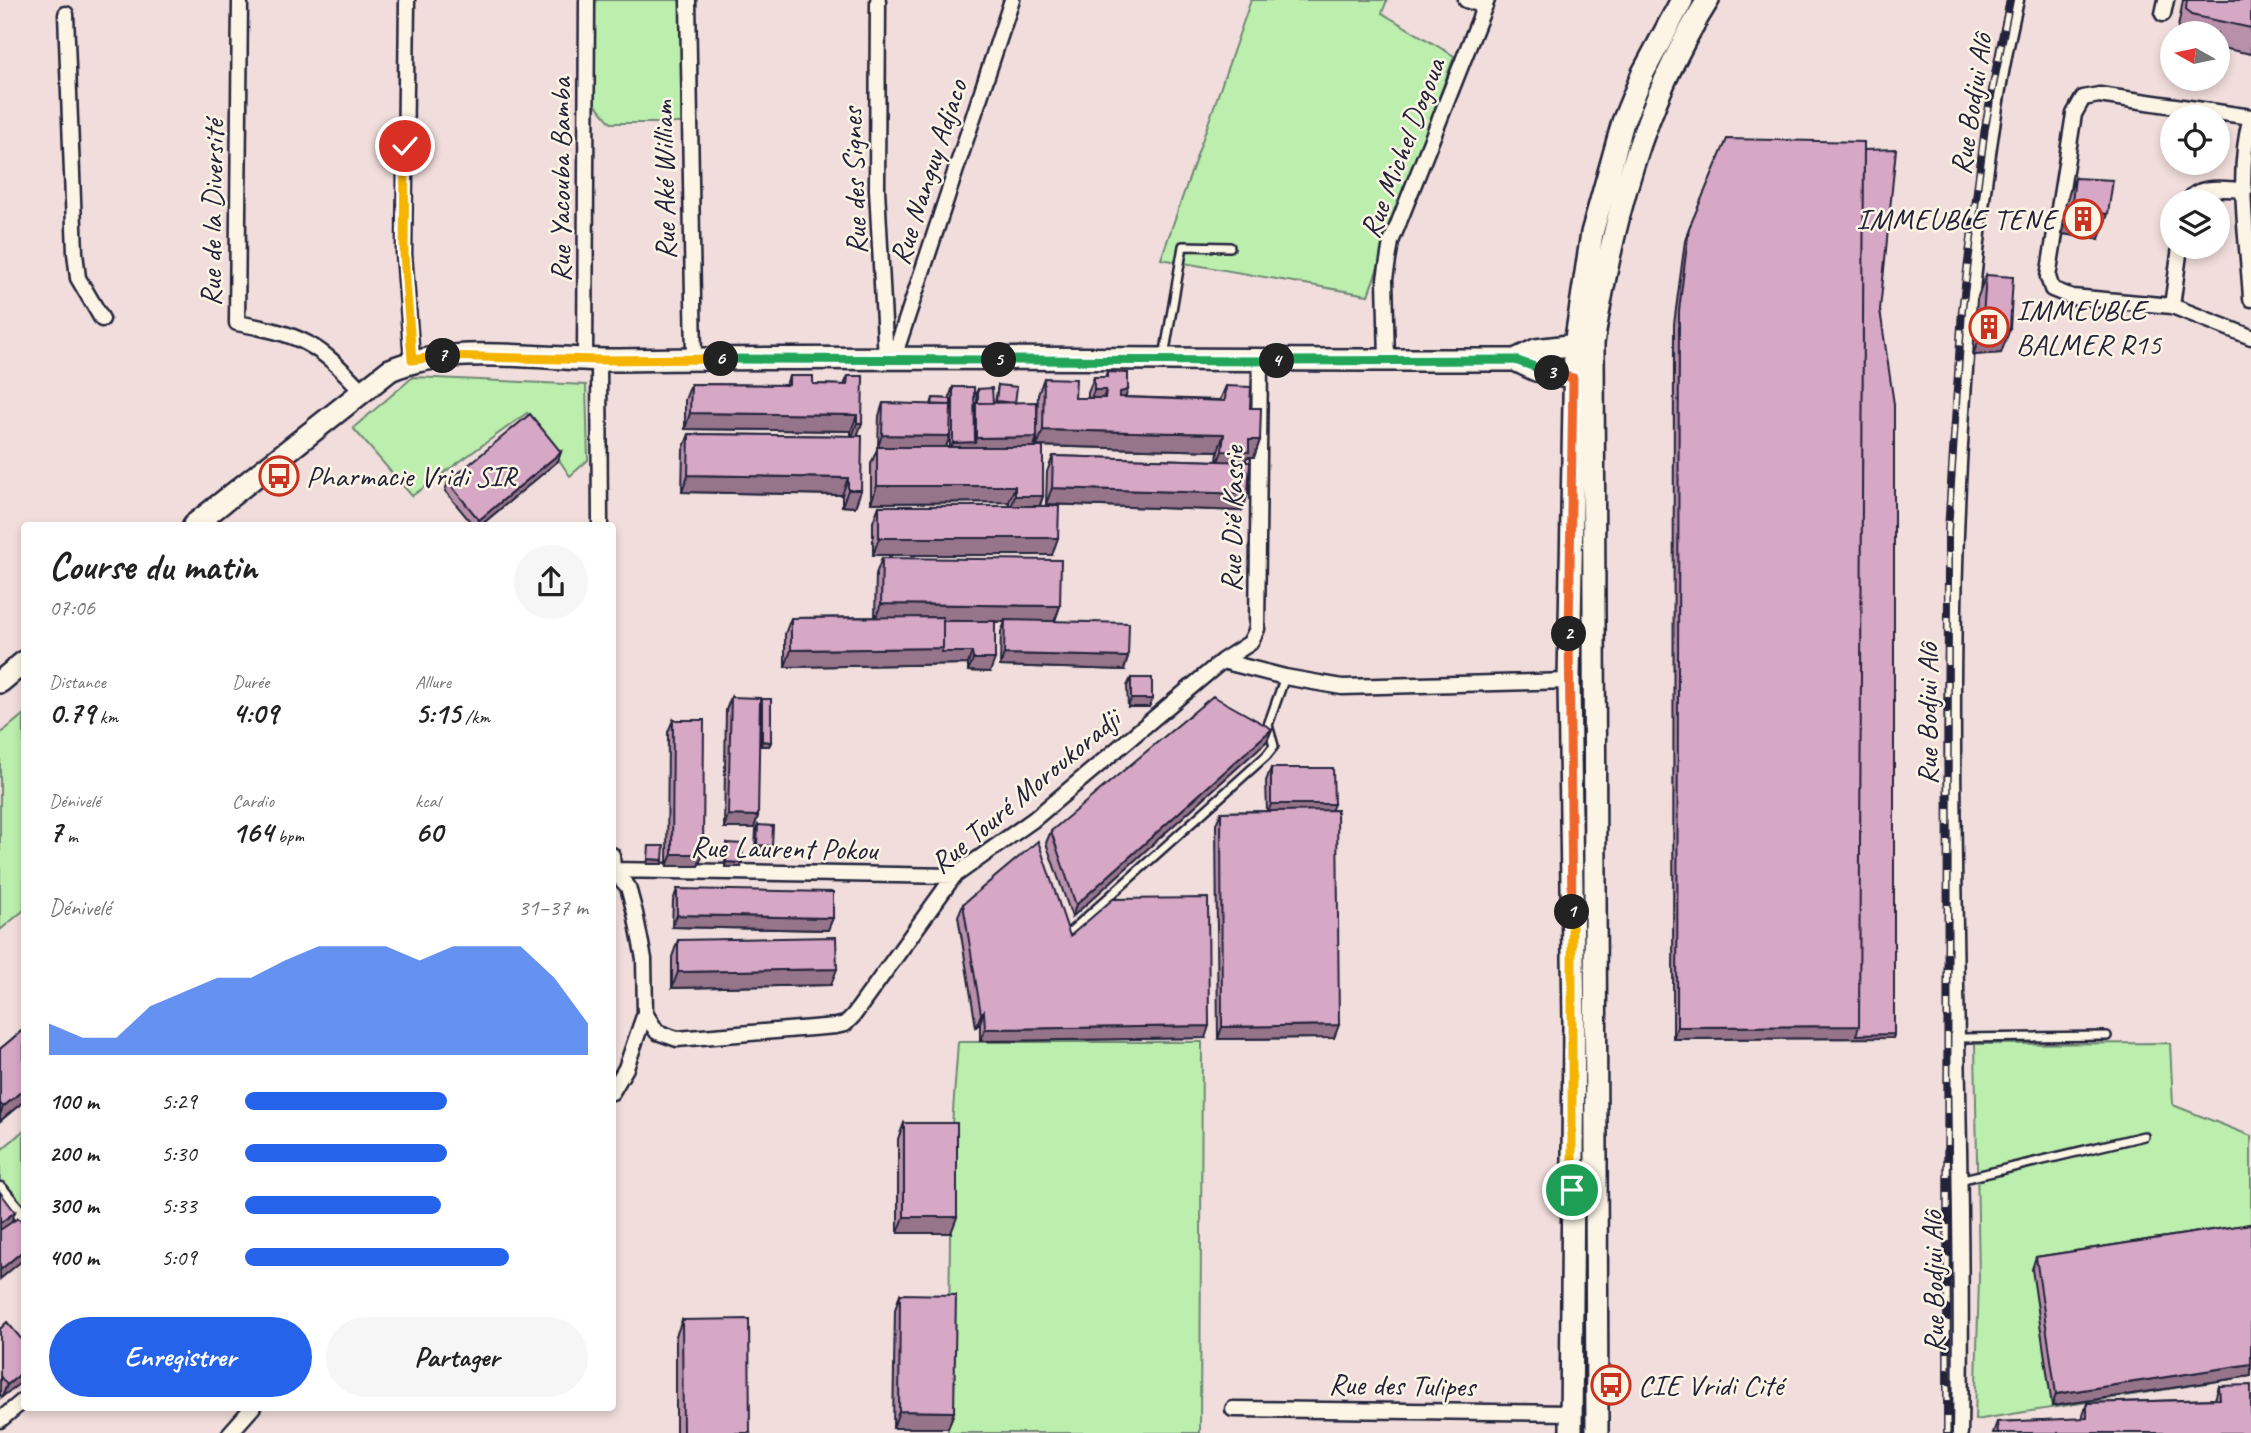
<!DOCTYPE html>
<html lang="fr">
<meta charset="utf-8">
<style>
:root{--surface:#fff;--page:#f6f6f6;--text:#222;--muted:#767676;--accent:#2563eb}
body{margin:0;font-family:Caveat,sans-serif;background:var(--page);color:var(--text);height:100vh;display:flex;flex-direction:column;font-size:26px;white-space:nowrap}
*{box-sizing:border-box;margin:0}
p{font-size:23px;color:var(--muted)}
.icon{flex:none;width:38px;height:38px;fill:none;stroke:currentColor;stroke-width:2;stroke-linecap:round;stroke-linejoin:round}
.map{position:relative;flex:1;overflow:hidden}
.sheet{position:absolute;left:21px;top:522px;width:595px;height:889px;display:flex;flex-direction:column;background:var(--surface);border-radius:7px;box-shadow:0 4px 10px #0003}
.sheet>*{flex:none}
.needle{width:46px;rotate:279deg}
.controls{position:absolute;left:2160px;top:21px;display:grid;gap:14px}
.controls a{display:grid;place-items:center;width:70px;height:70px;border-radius:50%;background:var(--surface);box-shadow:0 4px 10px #0003;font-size:35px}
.pin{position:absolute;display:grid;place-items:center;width:60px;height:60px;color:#fff;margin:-30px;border:4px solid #fff;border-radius:50%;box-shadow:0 2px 7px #0007}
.km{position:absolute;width:35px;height:35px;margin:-18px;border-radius:50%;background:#222;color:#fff;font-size:19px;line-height:35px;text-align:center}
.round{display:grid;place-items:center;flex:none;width:74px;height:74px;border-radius:37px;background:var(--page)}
.head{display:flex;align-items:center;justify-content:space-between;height:119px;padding:0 28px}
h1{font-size:38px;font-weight:700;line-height:52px}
.figures{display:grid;grid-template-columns:repeat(3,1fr);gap:10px;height:119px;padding:7px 28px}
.figures div{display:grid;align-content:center}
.figures b{font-size:30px;font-weight:700}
.figures small{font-size:19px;font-weight:400}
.figures p{font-size:19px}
.chart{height:196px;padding:14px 28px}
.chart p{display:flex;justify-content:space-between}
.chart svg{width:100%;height:126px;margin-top:7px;fill:var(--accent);opacity:.7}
.button{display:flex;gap:14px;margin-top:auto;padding:14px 28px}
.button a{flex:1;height:80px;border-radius:42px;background:var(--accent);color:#fff;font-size:28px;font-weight:700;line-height:80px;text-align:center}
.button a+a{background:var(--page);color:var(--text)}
ul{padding:0 28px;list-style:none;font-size:23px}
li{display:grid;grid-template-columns:112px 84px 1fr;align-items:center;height:52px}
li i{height:18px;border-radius:9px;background:var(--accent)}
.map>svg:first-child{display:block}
.green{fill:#bceeae;stroke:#6f8874;stroke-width:2}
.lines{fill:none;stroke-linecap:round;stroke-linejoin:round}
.lane-casing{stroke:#22223b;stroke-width:12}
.street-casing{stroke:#22223b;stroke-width:19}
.secondary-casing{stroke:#22223b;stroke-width:26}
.lane{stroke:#fcf5e5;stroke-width:7}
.street{stroke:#fcf5e5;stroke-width:14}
.secondary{stroke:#fcf5e5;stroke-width:21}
.rail-casing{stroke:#22223b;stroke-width:8}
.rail{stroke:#fcf5e5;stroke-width:5;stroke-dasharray:16;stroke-linecap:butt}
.wall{fill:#b990aa;stroke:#22223b;stroke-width:2;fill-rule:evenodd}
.shaded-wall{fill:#96758b;stroke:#22223b;stroke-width:2}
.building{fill:#d7a7c6;stroke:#22223b;stroke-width:2}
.split-1-casing{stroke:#fff;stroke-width:14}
.split-2-casing{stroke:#fff;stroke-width:14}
.split-3-casing{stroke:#fff;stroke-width:14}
.split-4-casing{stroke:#fff;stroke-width:14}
.split-5-casing{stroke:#fff;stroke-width:14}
.split-6-casing{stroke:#fff;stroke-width:14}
.split-7-casing{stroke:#fff;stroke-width:14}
.split-8-casing{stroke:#fff;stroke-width:14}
.split-1{stroke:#f5b400;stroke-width:9}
.split-2{stroke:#f0652b;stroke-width:9}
.split-3{stroke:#f0652b;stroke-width:9}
.split-4{stroke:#22a559;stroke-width:9}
.split-5{stroke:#22a559;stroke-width:9}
.split-6{stroke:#22a559;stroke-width:9}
.split-7{stroke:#f5b400;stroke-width:9}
.split-8{stroke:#f5b400;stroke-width:9}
.labels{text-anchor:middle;stroke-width:5;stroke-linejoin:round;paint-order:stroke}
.street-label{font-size:30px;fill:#22223b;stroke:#fcf5e5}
.poi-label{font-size:30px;fill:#22223b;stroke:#fcf5e5;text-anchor:start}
</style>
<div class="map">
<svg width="2251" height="1433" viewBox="0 0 2251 1433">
<rect width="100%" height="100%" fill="#f1dedc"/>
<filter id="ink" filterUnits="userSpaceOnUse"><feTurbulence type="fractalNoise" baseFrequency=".0143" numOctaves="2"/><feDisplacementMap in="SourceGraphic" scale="14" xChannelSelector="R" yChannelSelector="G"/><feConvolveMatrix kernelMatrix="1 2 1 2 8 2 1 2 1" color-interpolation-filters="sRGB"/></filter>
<g filter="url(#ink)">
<path class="green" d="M583 0H683L681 123H611L584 91Z
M1251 0H1387L1382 13 1454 56 1368 295 1161 259Z
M413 377 586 385 588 460 570 476 527 413 412 496 353 428Z
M24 714V910L0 930V734Z
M958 1042H1202L1200 1433H948L951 1139Z
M2170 1043 2173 1105 2251 1136V1376L1975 1420 1979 1278 1975 1044Z
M24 1130V1210L0 1181V1151Z"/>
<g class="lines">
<g class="lane-casing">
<path id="lane" d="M1164 357 1183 246 1230 247
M1071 931 1266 756 1274 746 1268 725 1285 677
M1959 1038 2107 1036
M1959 1180 2144 1136"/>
</g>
<g class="street-casing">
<path id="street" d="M240 0 237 323C301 335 317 342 361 390
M407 0 404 254 412 360
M688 0 694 359
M878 0 877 189 886 360
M1466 0 1485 6
M66 14 75 253 78 278 102 319
M2163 14 2166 0
M2189 201C2199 183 2228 190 2245 190
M2251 299C2248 240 2235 174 2251 117L2099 95 2083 98 2074 114 2048 277 2052 289 2072 297 2172 306 2251 337
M2172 306 2180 247
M585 360 587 0
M599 360 600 525
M893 360 1012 0
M1387 361 1385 279 1391 242 1487 0
M1222 661 1250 643 1257 629 1260 362
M612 855 613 870 628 887 635 913 644 959 645 1013 657 1032 677 1039 836 1026 845 1024 853 1016 954 876 1033 820 1222 661 1285 677 1342 687 1569 681
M613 870 954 876
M612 1092 626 1068 645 1013
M0 1190 24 1219
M1233 1409 1571 1413
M0 1420 24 1400
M230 1433 253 1407
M1960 1433C1966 1055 1934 676 1971 300 1981 199 1993 98 2016 0"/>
</g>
<g class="secondary-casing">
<path id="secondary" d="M1515 360 1536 370 1587 380
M194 525 390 370C453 342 550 361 620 360 918 355 1217 361 1515 360L1536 350 1593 343
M0 682 24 662
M1571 1433 1574 1024 1569 681 1575 345 1592 233 1623 122 1643 73 1682 0
M1597 1433 1593 343C1613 221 1641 106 1708 0"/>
</g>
<use href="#lane" class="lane"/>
<use href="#street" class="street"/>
<use href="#secondary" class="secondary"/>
<g class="rail-casing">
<path id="rail" d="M1947 1433 1948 531 1962 310 1985 127 2010 0"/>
</g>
<use href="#rail" class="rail"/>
</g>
<path class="wall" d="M2183 0H2251V54L2217 47V33H2177Z
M1864 150 1880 310 1894 1034 1893 1038 1673 1039 1674 324 1685 241 1689 228Z
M2075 178 2099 239 2062 234 2066 202Z
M1986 275 2001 353 1973 355 1977 299Z
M1107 372 1125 397 1220 400 1226 386 1250 408 1260 440 1254 457H1247L1245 462 1242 511 1046 504 1047 472 1053 456 1217 461 1218 451 1037 446V438L1034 447 1043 496 1040 506 1052 555H873V522L879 506H1009V502L871 503V464L878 447 879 416 883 403 931 405 933 398 950 399V395L953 387 975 407 977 403 976 393 978 389 993 403H995L998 385 1037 427 1038 395 1044 378 1075 398H1088V393L1094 377H1105ZM950 432V447H946L950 436Z
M789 376 813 384 844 385 848 376H863L857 436 861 490 855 507 842 506V495L682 492 683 450 689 434 851 436V431L685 429V400L691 384 786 385Z
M558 461 481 525H473L445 491 448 482Z
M882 558 1060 606 1055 621 1124 670 1000 666 1001 632 1005 622 943 621 990 672 968 671V664L785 667V634L791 618 875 617 876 574Z
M1131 678 1152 699 1149 707H1128L1127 686Z
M731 697 758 816 754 828H724L726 710Z
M762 699 771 742 769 746H761V703Z
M673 720 703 854 698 866H667L668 732Z
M1272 729 1267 741 1072 917 1046 843 1051 831Z
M1271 768 1331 810 1334 1038 1218 1039 1216 824 1221 812 1267 811 1266 781Z
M758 825 772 846 771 851 755 850 756 829Z
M727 843 741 867H725V848Z
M677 889 828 930 672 927 673 901Z
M963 904 1070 936 1205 1038 980 1041V1023L976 1027 958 916Z
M678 940 831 985 672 988V957Z
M24 1029V1101L0 1121V1049Z
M904 1123 951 1233H898V1139Z
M2251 1224V1376L2052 1406 2032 1269 2036 1257Z
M900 1294 954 1412 948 1428H893L895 1310Z
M682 1320 750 1433H676V1336Z
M0 1329 24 1342 2 1397 0 1395V1396Z
M2219 1386 2251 1433H1993L1997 1422 2082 1419 2087 1403 2215 1399Z"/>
<path class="shaded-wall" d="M2071 210 2108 214 2099 239 2062 234Z
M2010 329 2001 353 1973 355 1982 331Z
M1094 390H1106L1100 407H1088Z
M1128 390 1122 406 1114 408 1120 392Z
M690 413 857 415 851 431 685 429Z
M857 423H862L856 439H851Z
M1043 430 1224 434 1218 451 1037 446Z
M882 435 950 436 945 449 878 447Z
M1037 437 1033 450 950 451 953 443 975 442 976 438Z
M1249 440H1260L1254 457H1247L1243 469 1216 467 1222 451Z
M561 452 558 461 481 525H477L479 520Z
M688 475 848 478 842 495 682 492Z
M877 486H1015L1009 502 871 503Z
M1052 488 1248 494 1242 511 1046 504Z
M848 490H861L855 507 842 506Z
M1015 496H1043L1037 513H1009Z
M879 538H1058L1052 555H873Z
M881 604 1060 606 1054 622 875 620Z
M943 648 972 652 968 664 785 667 791 650Z
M1004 654 1128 657 1124 670 1000 666Z
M973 659H995L990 672 968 671Z
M1131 699H1152L1149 707H1128Z
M1272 729 1267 741 1072 917 1076 905Z
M762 741 771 742 769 746H761Z
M1271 804H1334L1329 816H1267Z
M728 815 758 816 754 828H724Z
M757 845 772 846 771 851 755 850Z
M672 854H703L698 866H667Z
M648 859 663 860 662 864H647Z
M726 862 742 863 741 867H725Z
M677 915 833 918 828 930 672 927Z
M837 969 831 985 672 988 678 972Z
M984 1011 980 1023 976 1027 981 1014Z
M1339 1025 1334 1038 1218 1039 1222 1027Z
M1209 1026 1205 1038 980 1041 985 1029Z
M1859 1026 1894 1034 1893 1038 1673 1039 1677 1027Z
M24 1089V1101L0 1121V1115L3 1107Z
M15 1212 10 1225 0 1232V1223Z
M904 1217H957L951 1233H898Z
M24 1250V1259L0 1279V1270Z
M2251 1364V1376L2052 1406 2056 1394Z
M24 1371V1380L2 1397 7 1385Z
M899 1411 954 1412 948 1428H893Z"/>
<path class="building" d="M2187 0H2251V28L2191 15 2186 9Z
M1727 139 1864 142 1859 1026 1677 1027 1679 311 1689 228Z
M1896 149 1880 310 1894 404V1034L1856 1035 1859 1026 1864 150Z
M2075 178 2113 180 2108 214 2071 210Z
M1986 275 2013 277 2010 329 1982 331Z
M1107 372 1128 373V390L1120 392V397L1225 401 1226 386 1251 387 1250 408H1261L1260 440H1249V452L1222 451 1224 434 1043 430 1044 378 1076 379 1075 398H1105L1106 390H1094V377H1107Z
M789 376H813V384L847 385 848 376H863L862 423H857V415L690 413 691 384 789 385Z
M998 385 1017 387 1015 403 996 401Z
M953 387H974L975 442 953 443Z
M992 388 993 403H978V389Z
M933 398 951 399V411V405H932Z
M1037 402V437L976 438V403Z
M883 403 951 405 950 436 882 435Z
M530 414 561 452 479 520 448 482Z
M689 434 862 436 861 490H848V478L688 475Z
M877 447H1043V496H1015V486H877Z
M1053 456 1250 462 1248 494 1052 488Z
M879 506H1059L1058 538H879Z
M882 558 1061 560 1060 606 881 604Z
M943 617V648L791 650V618Z
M1005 620 1129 623 1128 657 1004 654Z
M943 621H995V659H973L972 652H941L943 648Z
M1131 678H1152V699H1131Z
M1213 696 1272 729 1076 905 1051 831Z
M731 697 760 698 758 816 728 815Z
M762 699H771V742L762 741Z
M673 720H704L703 854H672Z
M1271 768H1333L1334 804H1271Z
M1337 810 1339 1025 1222 1027 1221 812Z
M758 825 773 826 772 846 757 845Z
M1038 841 1070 936 1113 899 1208 898 1209 1026 985 1029 984 1011 981 1014 963 904Z
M727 843 743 844 742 863 726 862Z
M649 846H664L663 860 648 859Z
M677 889 833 892V918L677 915Z
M836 937 837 969 678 972V940Z
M24 1029V1089L3 1107 0 1103V1049Z
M904 1123H957V1217H904Z
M0 1192 15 1212 0 1223Z
M18 1218 24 1225V1250L0 1270V1230Z
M2251 1224V1364L2056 1394 2036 1257Z
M900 1294 956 1295 954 1412 899 1411Z
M749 1319 750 1433H683L682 1320Z
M7 1322 24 1342V1371L7 1385 0 1376V1329Z
M2251 1385V1433H1998L1997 1422 2087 1418V1403L2220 1399 2219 1386Z"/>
</g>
<g class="lines" filter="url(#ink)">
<g class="split-1-casing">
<path id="split-1" d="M1572 1190V912"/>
</g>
<g class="split-2-casing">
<path id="split-2" d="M1569 634 1572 912"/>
</g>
<g class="split-3-casing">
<path id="split-3" d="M1552 373 1573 378 1569 634"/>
</g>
<g class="split-4-casing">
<path id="split-4" d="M1277 361 1515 360 1552 373"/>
</g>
<g class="split-5-casing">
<path id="split-5" d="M999 360 1277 361"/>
</g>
<g class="split-6-casing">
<path id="split-6" d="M721 359 999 360"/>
</g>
<g class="split-7-casing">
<path id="split-7" d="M443 356 599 360 721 359"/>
</g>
<g class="split-8-casing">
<path id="split-8" d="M405 146 404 254 412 360 443 356"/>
</g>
<use href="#split-1" class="split-1"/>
<use href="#split-2" class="split-2"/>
<use href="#split-3" class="split-3"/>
<use href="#split-4" class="split-4"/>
<use href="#split-5" class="split-5"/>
<use href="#split-6" class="split-6"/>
<use href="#split-7" class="split-7"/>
<use href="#split-8" class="split-8"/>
</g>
<defs>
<g id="building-ring" transform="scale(2.0125)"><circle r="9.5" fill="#fcf5e5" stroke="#c8321e" stroke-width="1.5"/><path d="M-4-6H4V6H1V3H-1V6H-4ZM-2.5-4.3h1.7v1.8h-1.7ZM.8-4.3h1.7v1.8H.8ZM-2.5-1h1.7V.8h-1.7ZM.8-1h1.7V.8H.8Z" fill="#c8321e"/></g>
<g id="bus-ring" transform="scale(2.0125)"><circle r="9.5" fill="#fcf5e5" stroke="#c8321e" stroke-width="1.5"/><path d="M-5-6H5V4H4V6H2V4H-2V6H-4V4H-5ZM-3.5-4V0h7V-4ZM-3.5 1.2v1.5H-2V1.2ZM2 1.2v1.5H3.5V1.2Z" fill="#c8321e"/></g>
</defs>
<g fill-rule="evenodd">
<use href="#building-ring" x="2083" y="219"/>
<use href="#building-ring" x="1989" y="327"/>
<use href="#bus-ring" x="279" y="476"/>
<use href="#bus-ring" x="1611" y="1385"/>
</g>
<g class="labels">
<g class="street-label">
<text transform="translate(1971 104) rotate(-81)" y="10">Rue Bodjui Alô</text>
<text transform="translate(1402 148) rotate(-69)" y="10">Rue Michel Dogoua</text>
<text transform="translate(928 172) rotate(-72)" y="10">Rue Nanguy Adjaco</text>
<text transform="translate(560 180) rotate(-90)" y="10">Rue Yacouba Bamba</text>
<text transform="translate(664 180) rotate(-91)" y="10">Rue Aké William</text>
<text transform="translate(854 181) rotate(-92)" y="10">Rue des Signes</text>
<text transform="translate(212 213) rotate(-89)" y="10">Rue de la Diversité</text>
<text transform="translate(1232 519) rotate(-89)" y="10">Rue Dié Kassie</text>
<text transform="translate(1927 714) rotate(-90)" y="10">Rue Bodjui Alô</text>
<text transform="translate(1025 791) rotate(-40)" y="10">Rue Touré Moroukoradji</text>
<text transform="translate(784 848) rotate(1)" y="10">Rue Laurent Pokou</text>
<text transform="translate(1933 1282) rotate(-91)" y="10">Rue Bodjui Alô</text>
<text transform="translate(1402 1385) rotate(1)" y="10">Rue des Tulipes</text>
</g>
<g class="poi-label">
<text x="2056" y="229" text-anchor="end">IMMEUBLE TENE</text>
<text x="2016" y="320">IMMEUBLE<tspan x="2016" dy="34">BALMER R15</tspan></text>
<text x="306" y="486">Pharmacie Vridi SIR</text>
<text x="1638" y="1395">CIE Vridi Cité</text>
</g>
</g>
</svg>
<div class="controls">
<a><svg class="needle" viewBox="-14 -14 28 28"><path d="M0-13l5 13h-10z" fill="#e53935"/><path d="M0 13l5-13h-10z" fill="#767676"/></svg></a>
<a><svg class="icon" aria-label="locate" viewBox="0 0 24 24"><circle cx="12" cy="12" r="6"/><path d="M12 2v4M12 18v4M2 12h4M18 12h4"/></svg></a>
<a><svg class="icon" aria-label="layers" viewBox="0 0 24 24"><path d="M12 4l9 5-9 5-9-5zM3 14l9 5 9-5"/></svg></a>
</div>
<div class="pin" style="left:1572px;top:1190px;background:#1e9e55"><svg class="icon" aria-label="arrive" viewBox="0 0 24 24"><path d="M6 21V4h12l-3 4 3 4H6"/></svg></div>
<div class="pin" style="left:405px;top:146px;background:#d93025"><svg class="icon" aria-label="check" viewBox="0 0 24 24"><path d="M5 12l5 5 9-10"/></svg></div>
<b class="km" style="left:1572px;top:912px">1</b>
<b class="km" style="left:1569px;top:634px">2</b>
<b class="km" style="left:1552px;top:373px">3</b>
<b class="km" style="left:1277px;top:361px">4</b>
<b class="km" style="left:999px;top:360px">5</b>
<b class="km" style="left:721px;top:359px">6</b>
<b class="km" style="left:443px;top:356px">7</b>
<section class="sheet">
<div class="head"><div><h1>Course du matin</h1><p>07:06</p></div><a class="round"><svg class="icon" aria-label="share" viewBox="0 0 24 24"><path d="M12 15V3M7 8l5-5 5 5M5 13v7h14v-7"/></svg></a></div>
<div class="figures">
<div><p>Distance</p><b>0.79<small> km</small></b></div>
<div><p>Durée</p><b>4:09</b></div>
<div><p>Allure</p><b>5:15<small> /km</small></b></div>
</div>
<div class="figures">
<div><p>Dénivelé</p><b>7<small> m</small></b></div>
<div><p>Cardio</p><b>164<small> bpm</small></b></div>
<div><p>kcal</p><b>60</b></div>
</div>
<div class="chart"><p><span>Dénivelé</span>31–37 m</p>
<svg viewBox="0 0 160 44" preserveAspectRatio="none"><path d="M0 44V33L10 38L20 38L30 27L40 22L50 17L60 17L70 11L80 6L90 6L100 6L110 11L120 6L130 6L140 6L150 17L160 33V44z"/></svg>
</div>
<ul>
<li><b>100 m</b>5:29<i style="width:59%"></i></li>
<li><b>200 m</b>5:30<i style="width:59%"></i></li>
<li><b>300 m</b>5:33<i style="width:57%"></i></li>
<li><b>400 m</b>5:09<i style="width:77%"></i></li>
</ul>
<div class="button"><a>Enregistrer</a><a>Partager</a></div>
</section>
</div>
